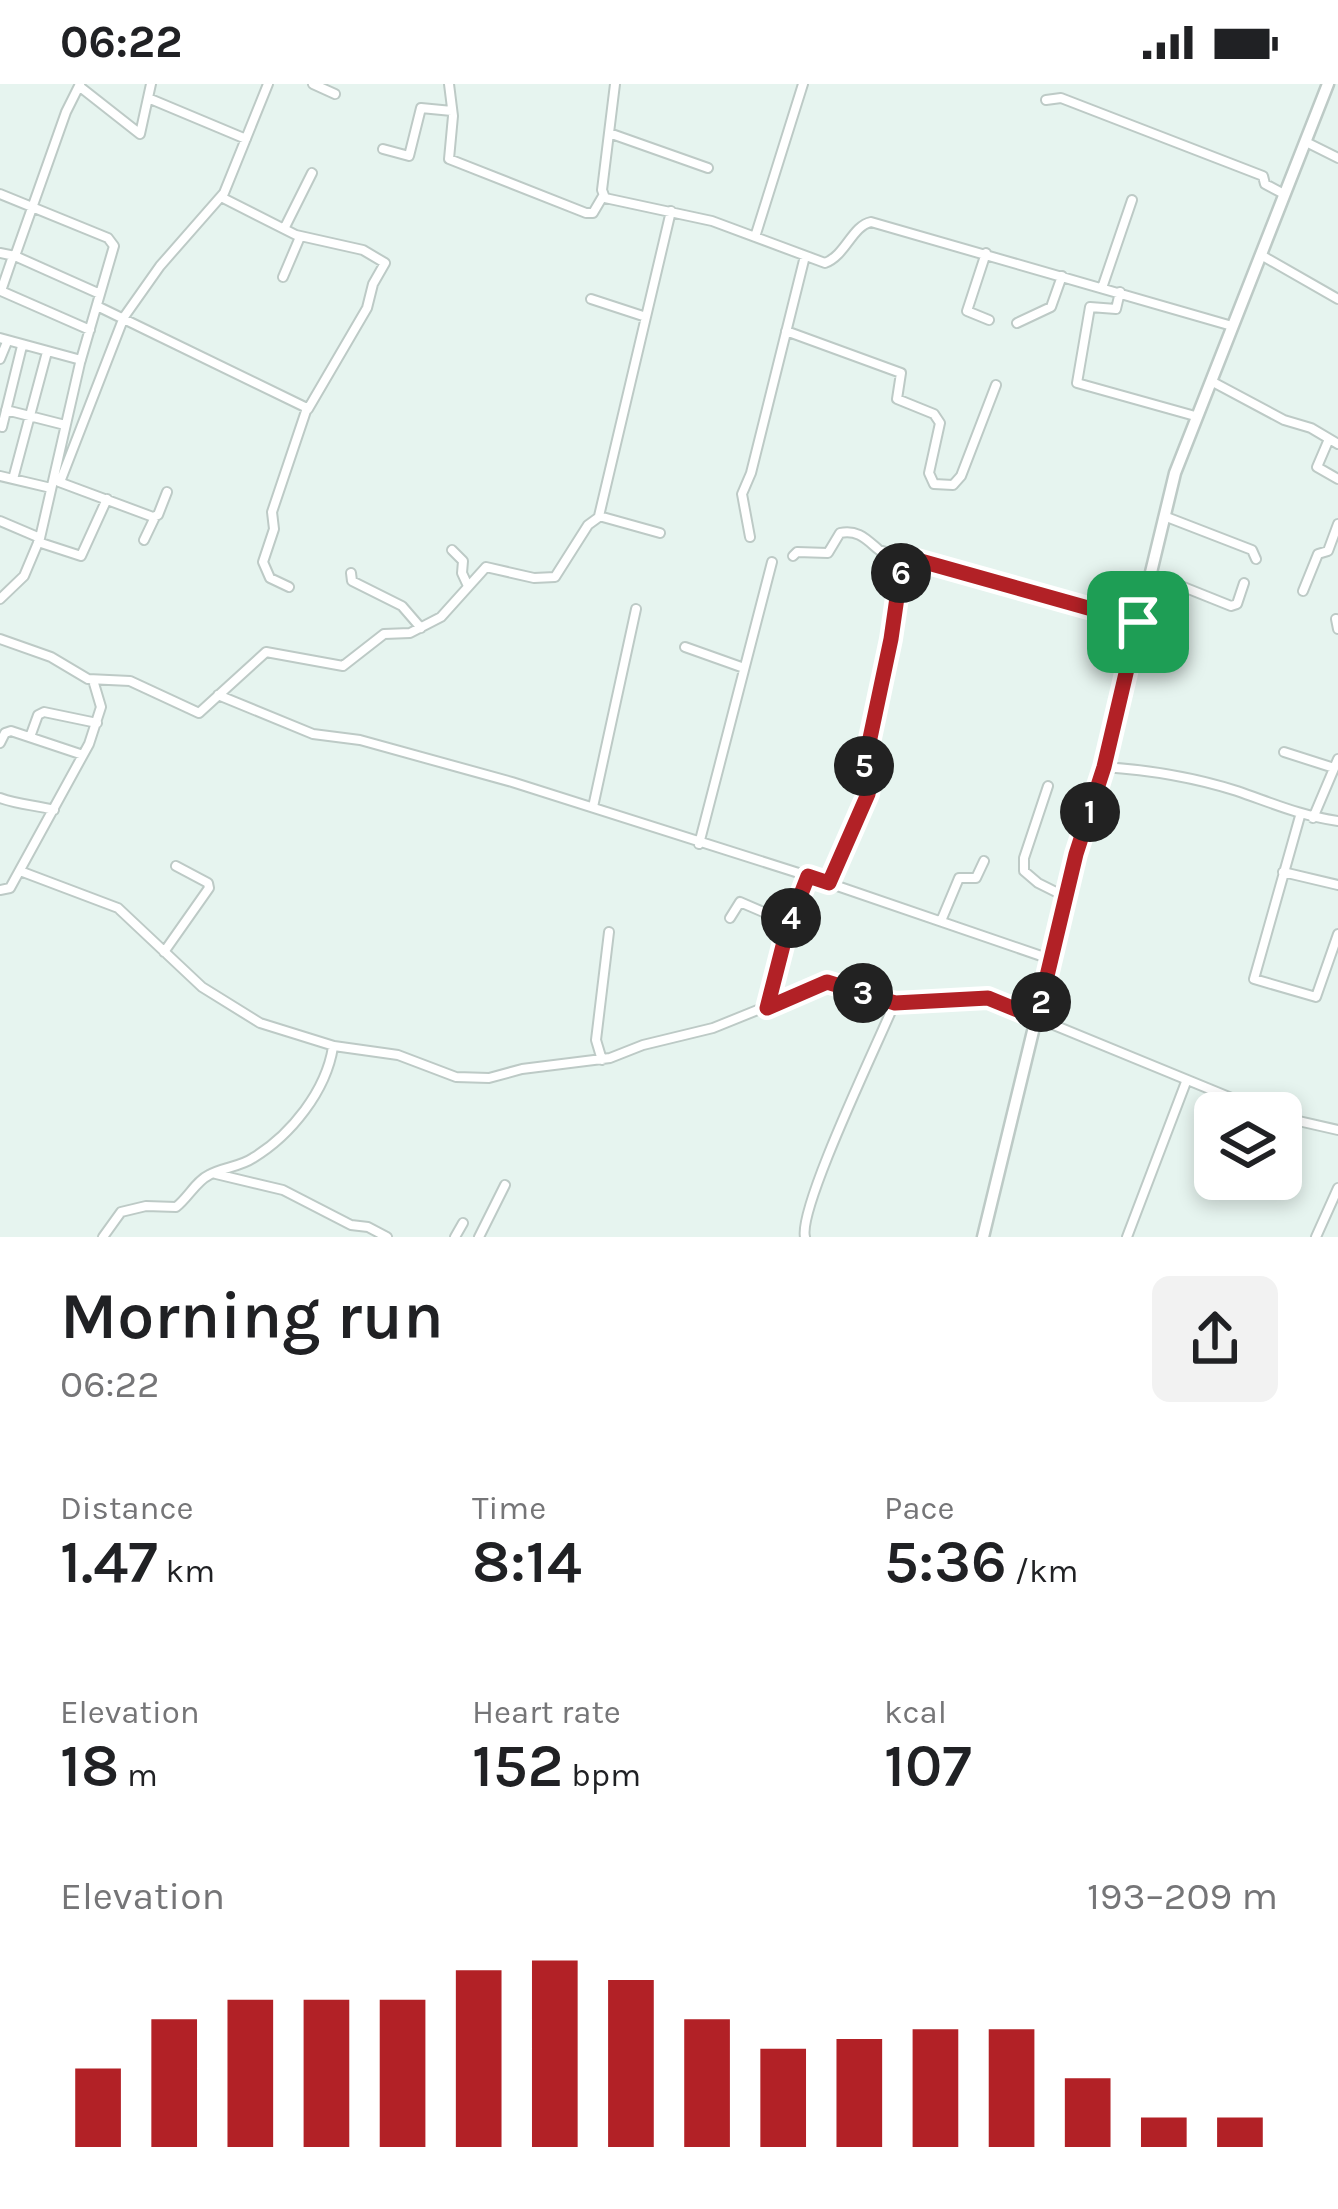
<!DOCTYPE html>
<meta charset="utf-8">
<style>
:root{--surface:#fff;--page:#f2f2f2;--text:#202124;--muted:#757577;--accent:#b22126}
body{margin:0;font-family:Karla,sans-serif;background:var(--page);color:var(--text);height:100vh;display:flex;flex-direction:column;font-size:45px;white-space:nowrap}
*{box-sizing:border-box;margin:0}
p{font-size:39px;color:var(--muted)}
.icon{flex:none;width:66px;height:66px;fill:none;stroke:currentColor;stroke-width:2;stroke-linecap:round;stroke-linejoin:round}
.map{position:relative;height:1153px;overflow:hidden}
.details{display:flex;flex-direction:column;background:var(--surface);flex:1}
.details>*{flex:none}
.fabs{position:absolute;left:1194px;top:1008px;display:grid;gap:24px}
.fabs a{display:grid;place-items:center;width:108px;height:108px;border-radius:18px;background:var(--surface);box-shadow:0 6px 18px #0003;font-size:60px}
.pin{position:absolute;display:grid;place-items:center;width:102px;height:102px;color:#fff;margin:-51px;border-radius:24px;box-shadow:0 6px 18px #0006}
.km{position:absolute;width:60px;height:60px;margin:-30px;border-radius:50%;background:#222;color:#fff;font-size:33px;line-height:60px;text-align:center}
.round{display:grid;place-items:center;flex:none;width:126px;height:126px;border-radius:18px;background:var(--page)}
.summary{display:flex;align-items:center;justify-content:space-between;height:204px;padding:0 60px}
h1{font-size:66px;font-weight:600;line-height:90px}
.metrics{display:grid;grid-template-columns:repeat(3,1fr);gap:18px;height:204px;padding:12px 60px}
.metrics div{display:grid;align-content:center}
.metrics b{font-size:60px;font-weight:600}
.metrics small{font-size:33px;font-weight:400}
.metrics p{font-size:33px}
.chart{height:336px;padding:24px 60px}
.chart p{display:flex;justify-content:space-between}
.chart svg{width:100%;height:216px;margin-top:12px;stroke:var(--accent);stroke-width:6}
.status{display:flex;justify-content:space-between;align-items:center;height:84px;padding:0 60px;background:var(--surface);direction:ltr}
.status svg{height:33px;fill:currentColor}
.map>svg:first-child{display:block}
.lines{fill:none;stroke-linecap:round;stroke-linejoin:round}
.street-casing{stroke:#bdcac6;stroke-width:12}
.secondary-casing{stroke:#bdcac6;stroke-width:15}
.street{stroke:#fff;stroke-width:8}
.secondary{stroke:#fff;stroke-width:10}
.route-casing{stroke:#fff;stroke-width:24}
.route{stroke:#b22126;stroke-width:15}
</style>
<div class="status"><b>06:22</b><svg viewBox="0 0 49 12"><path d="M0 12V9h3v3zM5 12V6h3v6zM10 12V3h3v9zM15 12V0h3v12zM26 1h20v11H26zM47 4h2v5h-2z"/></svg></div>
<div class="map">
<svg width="1338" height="1153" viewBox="0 0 1338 1153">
<rect width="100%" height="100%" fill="#e6f4ef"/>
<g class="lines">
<g class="street-casing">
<path id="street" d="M313 0 335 10
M449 0 453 32 449 75 586 129H593L603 112
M615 0 602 106 605 114 712 137 825 179C846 171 852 142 871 138L1232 242
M79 2 140 50 151 0
M148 14 246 55
M1046 16 1061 14 1263 92 1265 100 1284 110
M609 49 708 84
M1306 58 1338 74
M383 65 409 72 421 24 452 27
M0 110 108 154 114 162 80 279 40 454 24 492 0 515
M221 113 296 151 363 166 385 179 373 200 367 224 308 325
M284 145 312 89
M755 153 803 0
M0 169 15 172 66 28 80 0
M986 169 967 227 989 236
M1261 171 1338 215
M13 172 1 207 90 246
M15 172 100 210
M283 193 300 153
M1102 204 1132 116
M1120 208 1116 225 1090 223 1077 299 1195 332
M591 215 646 233
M97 222 307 324 272 428 274 445 263 478 270 494 289 503
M1017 239 1051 223 1062 192
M786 247 901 289 897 315 934 330 940 339 929 389 934 400 953 401 961 392 996 301
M0 254 81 276
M0 275 7 258
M1211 297 1284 336 1311 344 1338 360
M6 326 65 341
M2 343 22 262
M1329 355 1317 383 1338 395
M0 392 51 404
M13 395 47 268
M59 398 153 433 158 431 167 408
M60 398 124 233 160 182 224 109 268 0
M1164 432 1252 466 1256 475
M0 437 40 454
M660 449 599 432 671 127
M750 453 742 410 751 389 805 172
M144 456 155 433
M38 458 81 472 107 415
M452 466 463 477 462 489 468 502
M793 472 797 468 828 469 840 449C858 445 867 456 879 466L1138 537
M351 489 352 497 402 522 421 544
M1151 490 1231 522 1237 520 1244 499
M1303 507 1318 470 1328 467 1338 440
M1336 535 1338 545
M0 555 51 573 88 595 130 597 199 629 266 568 343 582 384 550 410 549 441 533 486 483 534 494 555 493 588 441 599 433
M685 563 744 584
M218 611 313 650 360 656 512 698 808 792 1050 875
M30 653 38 631 44 628 97 639
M0 659 5 649 11 647 83 671
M1284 668 1334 684
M1104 683C1150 686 1193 693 1237 707 1272 719 1301 732 1338 737
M1048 702 1024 774V787L1038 799 1066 813
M0 714C19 721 36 721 54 726
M593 723 636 525
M1300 732 1254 895 1316 913 1338 850
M1313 734 1338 675
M699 760 772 478
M20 787 118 824 202 903 260 939 334 962 398 971 456 993 489 994 522 985 610 974 643 961 713 944 827 898 905 920 988 914 1268 1029
M1283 788 1338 801
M829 799 870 703 862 690 891 555 903 472
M0 806 10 804 89 660 101 623 93 596
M730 834 740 818 789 839
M941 837 959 794H976L984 777
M164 868 209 804 208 799 176 782
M767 924 787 846 808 792
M602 976 596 956 609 848
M1281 1033 1338 1046
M216 1090 283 1106 351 1141 368 1143 387 1153
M103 1153 121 1128 146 1122 176 1123C188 1114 196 1097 209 1091 223 1083 240 1083 253 1074 291 1051 326 1007 333 963
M455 1153 463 1139
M479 1153 505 1101
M805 1153C798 1124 879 957 895 918
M1127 1153 1186 998
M1316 1153 1338 1104"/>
</g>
<g class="secondary-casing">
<path id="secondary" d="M983 1153 1076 770 1104 683 1175 389 1328 0"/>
</g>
<use href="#street" class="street"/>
<use href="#secondary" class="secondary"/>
</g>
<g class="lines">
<g class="route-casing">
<path id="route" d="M903 472 1138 538 1104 683 1076 770 1037 934 988 914 895 919 827 898 767 924 787 846 808 792 829 799 868 710 870 700 862 692 891 555Z"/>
</g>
<use href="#route" class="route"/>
</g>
</svg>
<div class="fabs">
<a><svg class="icon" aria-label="layers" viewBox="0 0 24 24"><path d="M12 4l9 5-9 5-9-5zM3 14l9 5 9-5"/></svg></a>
</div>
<div class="pin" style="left:1138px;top:538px;background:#1e9e55"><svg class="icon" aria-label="arrive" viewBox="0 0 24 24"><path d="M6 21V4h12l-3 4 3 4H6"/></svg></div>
<b class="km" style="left:1090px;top:728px">1</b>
<b class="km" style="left:1041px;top:918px">2</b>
<b class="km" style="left:863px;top:909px">3</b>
<b class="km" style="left:791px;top:834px">4</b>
<b class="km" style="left:864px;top:682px">5</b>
<b class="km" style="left:901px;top:489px">6</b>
</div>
<section class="details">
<div class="summary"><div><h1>Morning run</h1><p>06:22</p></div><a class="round"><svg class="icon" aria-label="share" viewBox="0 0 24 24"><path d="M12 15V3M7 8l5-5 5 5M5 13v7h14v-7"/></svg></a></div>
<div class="metrics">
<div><p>Distance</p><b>1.47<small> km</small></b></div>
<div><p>Time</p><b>8:14</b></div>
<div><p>Pace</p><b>5:36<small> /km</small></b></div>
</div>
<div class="metrics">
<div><p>Elevation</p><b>18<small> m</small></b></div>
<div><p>Heart rate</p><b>152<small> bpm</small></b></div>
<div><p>kcal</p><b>107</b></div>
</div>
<div class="chart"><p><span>Elevation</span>193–209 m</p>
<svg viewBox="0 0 160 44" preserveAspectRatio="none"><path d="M5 44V28M15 44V18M25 44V14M35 44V14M45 44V14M55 44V8M65 44V6M75 44V10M85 44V18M95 44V24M105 44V22M115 44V20M125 44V20M135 44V30M145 44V38M155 44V38"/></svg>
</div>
</section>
